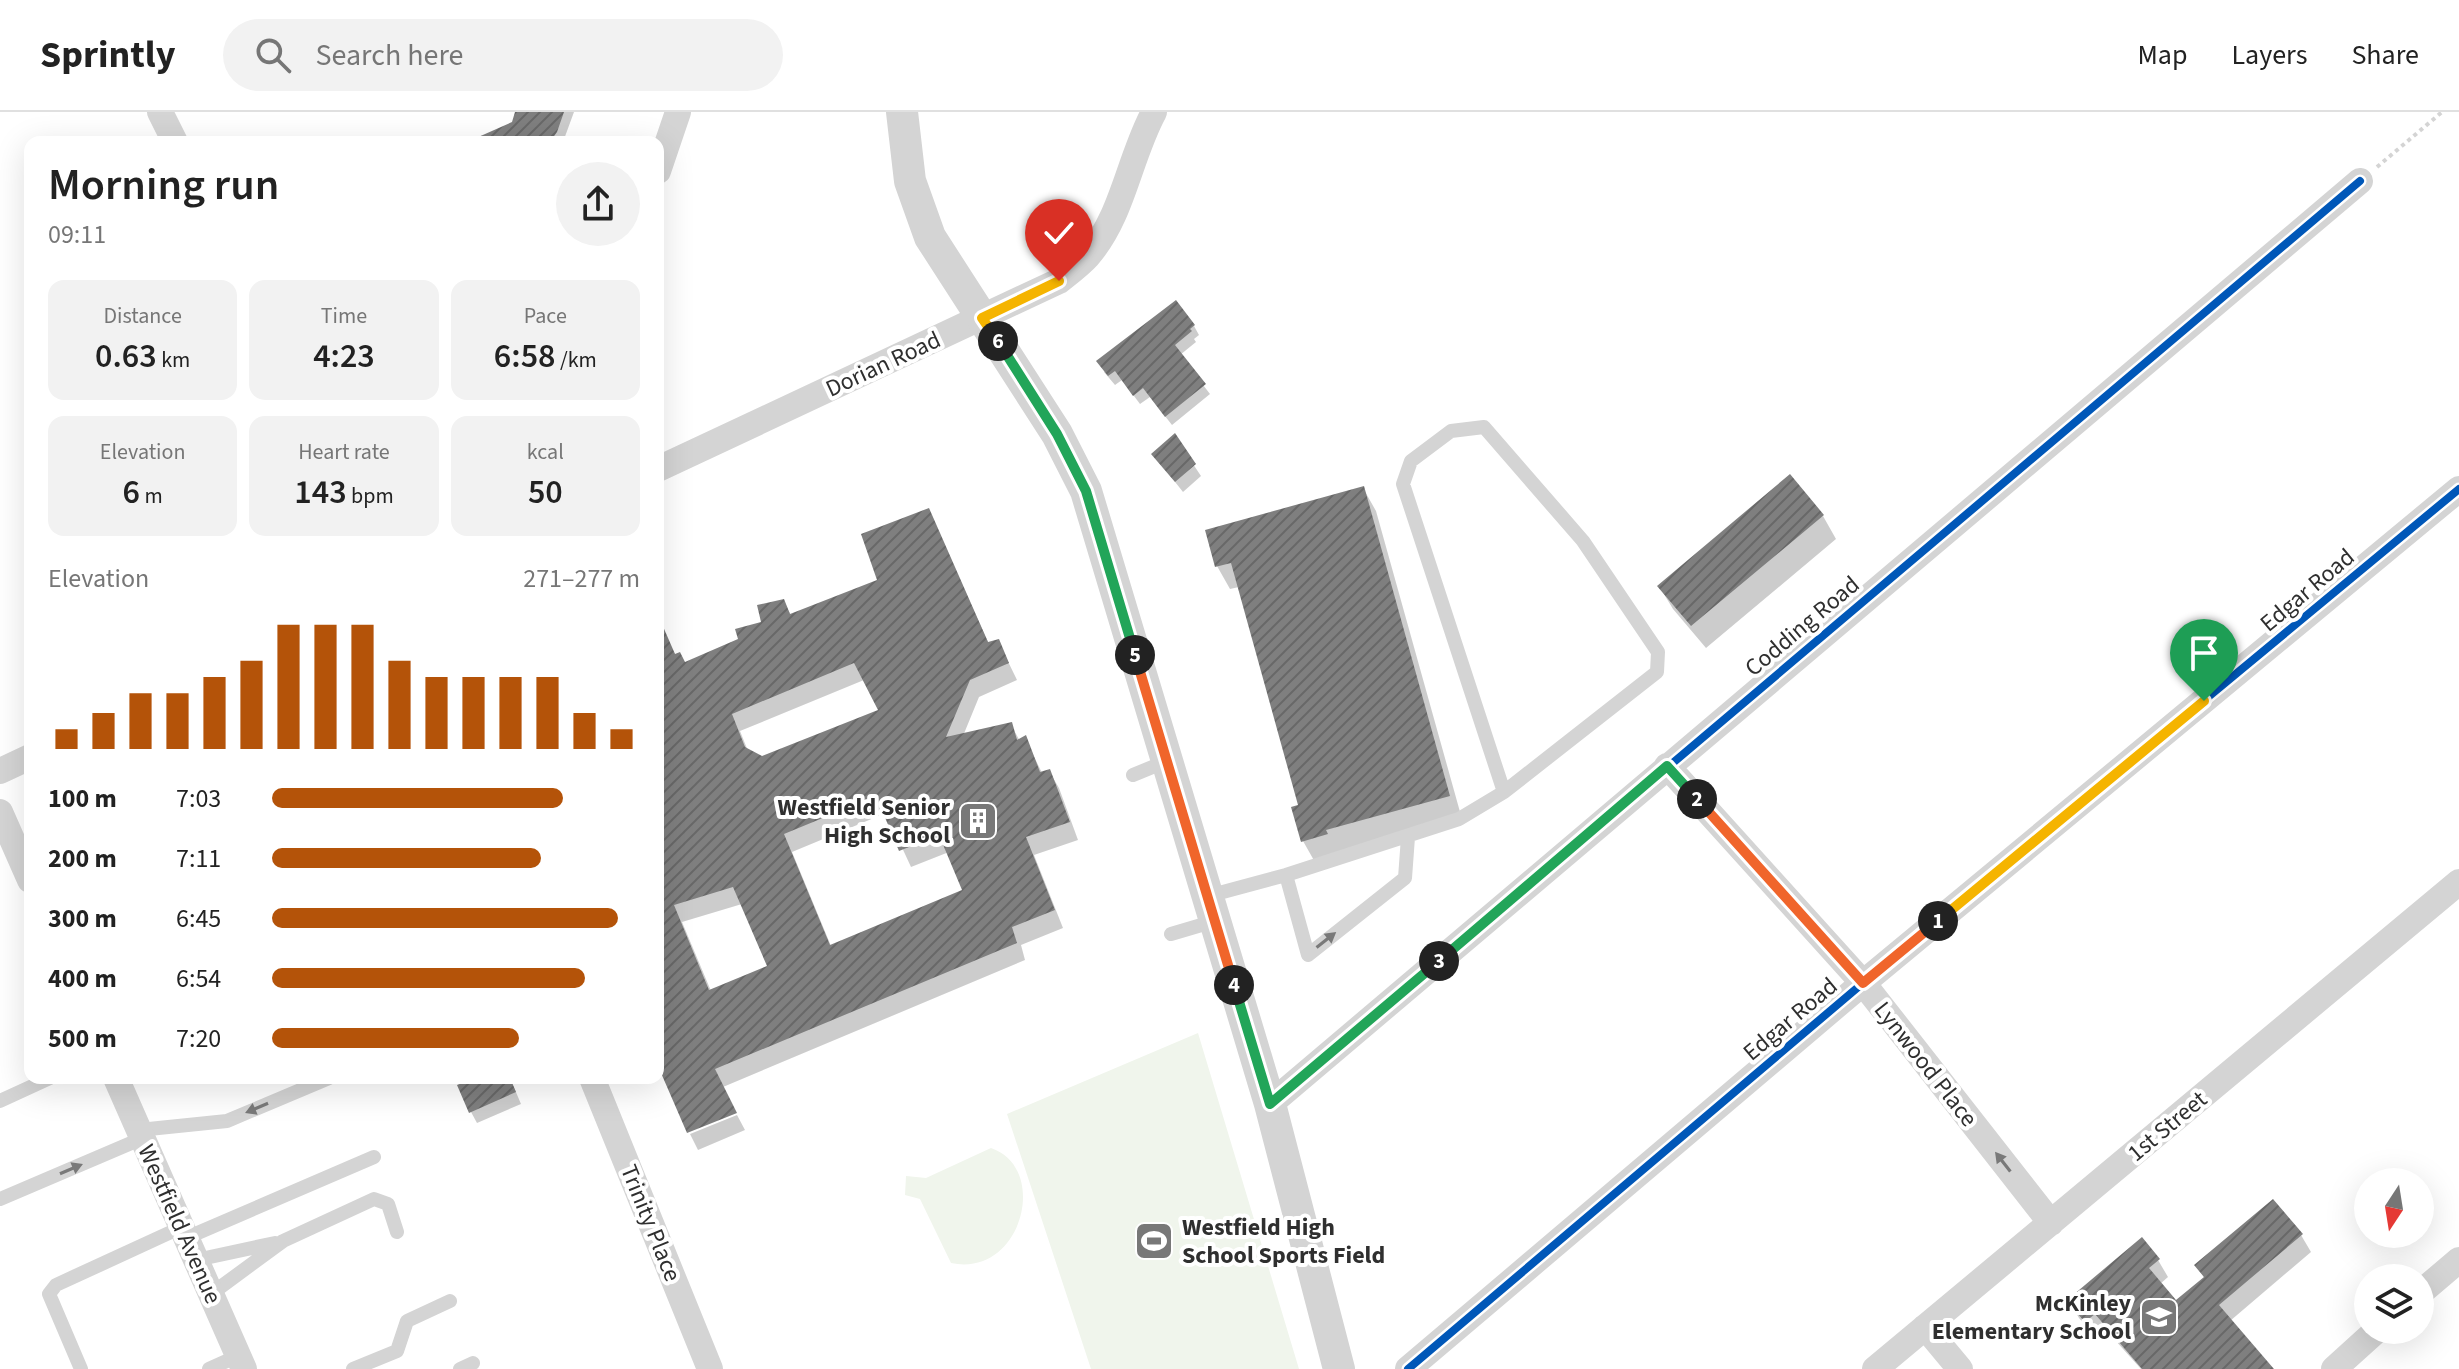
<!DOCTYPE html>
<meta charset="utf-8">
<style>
:root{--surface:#fff;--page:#f2f2f2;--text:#222;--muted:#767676;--line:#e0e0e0;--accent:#b45309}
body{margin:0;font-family:"Source Sans 3",sans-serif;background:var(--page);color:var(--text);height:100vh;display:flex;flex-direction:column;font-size:30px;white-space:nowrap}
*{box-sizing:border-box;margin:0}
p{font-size:26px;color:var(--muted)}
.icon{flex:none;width:44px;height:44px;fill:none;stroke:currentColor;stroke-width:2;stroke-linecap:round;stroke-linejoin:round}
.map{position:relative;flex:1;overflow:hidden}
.drawer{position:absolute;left:24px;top:24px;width:640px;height:948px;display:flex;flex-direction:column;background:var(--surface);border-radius:16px;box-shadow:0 8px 32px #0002}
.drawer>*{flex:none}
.needle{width:52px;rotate:192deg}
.fabs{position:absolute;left:2354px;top:1056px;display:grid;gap:16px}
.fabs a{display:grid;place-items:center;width:80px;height:80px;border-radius:50%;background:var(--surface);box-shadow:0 8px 32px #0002;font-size:40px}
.pin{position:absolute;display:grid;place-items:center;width:68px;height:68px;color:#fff;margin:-82px -34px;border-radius:50% 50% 50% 0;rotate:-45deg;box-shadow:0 0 8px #0007}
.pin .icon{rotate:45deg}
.km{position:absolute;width:40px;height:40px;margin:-20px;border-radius:50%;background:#222;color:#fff;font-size:22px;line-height:40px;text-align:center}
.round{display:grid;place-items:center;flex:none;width:84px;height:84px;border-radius:42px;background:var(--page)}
.headline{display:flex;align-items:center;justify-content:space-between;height:136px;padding:0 24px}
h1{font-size:44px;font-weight:600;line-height:60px}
.stats{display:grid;grid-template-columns:repeat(3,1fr);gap:12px;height:136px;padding:8px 24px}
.stats div{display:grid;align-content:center;border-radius:16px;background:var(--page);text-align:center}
.stats b{font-size:34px;font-weight:600}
.stats small{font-size:22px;font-weight:400}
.stats p{font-size:22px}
.chart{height:224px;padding:16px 24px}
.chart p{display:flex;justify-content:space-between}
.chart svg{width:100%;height:144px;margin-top:8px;stroke:var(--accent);stroke-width:6}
ul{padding:0 24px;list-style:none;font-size:26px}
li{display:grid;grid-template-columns:128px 96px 1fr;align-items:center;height:60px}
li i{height:20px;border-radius:10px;background:var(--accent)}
header{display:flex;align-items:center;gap:48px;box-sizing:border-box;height:112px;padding:0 40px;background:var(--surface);border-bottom:2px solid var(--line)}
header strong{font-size:38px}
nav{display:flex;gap:44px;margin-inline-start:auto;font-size:28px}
.search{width:560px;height:72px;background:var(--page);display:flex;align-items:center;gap:20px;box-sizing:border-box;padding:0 28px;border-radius:44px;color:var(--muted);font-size:30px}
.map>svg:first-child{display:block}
.pitch{fill:#f0f5ec}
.shadow{fill:#0003;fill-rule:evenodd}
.building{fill:url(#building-hatch);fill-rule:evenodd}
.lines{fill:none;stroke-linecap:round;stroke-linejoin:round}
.path{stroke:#d4d4d4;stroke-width:4;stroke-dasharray:4 4;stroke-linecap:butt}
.service{stroke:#d4d4d4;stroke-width:14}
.minor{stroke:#d4d4d4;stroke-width:26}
.tertiary{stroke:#d4d4d4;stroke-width:32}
.cycleway-casing{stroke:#fff;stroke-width:13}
.cycleway{stroke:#0057b8;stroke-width:8}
.oneway{fill:#797979}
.split-1-casing{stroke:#fff;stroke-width:16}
.split-2-casing{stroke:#fff;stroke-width:16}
.split-3-casing{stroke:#fff;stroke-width:16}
.split-4-casing{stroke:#fff;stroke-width:16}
.split-5-casing{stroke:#fff;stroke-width:16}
.split-6-casing{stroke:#fff;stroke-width:16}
.split-7-casing{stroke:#fff;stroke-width:16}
.split-1{stroke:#f5b400;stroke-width:10}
.split-2{stroke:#f0652b;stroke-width:10}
.split-3{stroke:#22a559;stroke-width:10}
.split-4{stroke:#22a559;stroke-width:10}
.split-5{stroke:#f0652b;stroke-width:10}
.split-6{stroke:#22a559;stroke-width:10}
.split-7{stroke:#f5b400;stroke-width:10}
.labels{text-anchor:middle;stroke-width:8;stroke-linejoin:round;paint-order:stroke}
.street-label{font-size:24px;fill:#2f2f2f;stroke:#fff}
.poi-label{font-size:24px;font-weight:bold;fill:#2f2f2f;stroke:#fff;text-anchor:end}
</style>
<header>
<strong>Sprintly</strong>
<div class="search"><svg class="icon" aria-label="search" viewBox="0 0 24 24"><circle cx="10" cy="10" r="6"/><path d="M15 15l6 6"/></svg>Search here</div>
<nav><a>Map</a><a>Layers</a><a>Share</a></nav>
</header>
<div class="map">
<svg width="2459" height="1257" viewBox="0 0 2459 1257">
<defs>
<pattern id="building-hatch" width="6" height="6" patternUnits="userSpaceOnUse" patternTransform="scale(2)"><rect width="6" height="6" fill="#7f7f7f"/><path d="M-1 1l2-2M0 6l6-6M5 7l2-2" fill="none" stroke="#686868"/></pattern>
</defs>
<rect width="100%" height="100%" fill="#fff"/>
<path class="pitch" d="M1198 921 1299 1257H1091L1007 1002Z
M991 1036C1050 1056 1022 1166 951 1151L920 1087 905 1083 906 1064 926 1066Z"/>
<path class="shadow" d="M528 0H574L563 30H495L530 3Z
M1194 214 1199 223 1194 227 1196 230 1180 243 1210 282 1172 313 1150 285 1140 292 1122 268 1115 273 1104 260Z
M1153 342 1191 349 1201 364 1183 380Z
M1363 376 1376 399 1462 707 1316 752 1303 729 1301 694 1239 475 1230 477 1217 454Z
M928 398 989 532 998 529 1017 568 979 585 963 624 1011 613 1020 629 1025 626 1042 661 1049 659 1059 676 1078 728 1034 743 1063 816 1021 833 1025 848 723 975 658 949V527L665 524 676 544 685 552 741 528 764 511 783 489 791 503 879 469ZM864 568 880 599 762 646 748 639 740 619ZM886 701 911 755 949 740 965 779 831 834 792 740ZM742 792 770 855 711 879 682 810Z
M1823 404 1836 427 1706 536 1673 497 1659 474Z
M479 966H510L521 992 477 1011 471 1000Z
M737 1003 745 1018 698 1038 690 1022Z
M2301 1123 2311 1140 2230 1209 2269 1257H2141L2106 1218 2096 1226 2079 1206 2069 1189 2158 1148 2168 1165 2160 1172 2176 1191 2205 1167 2197 1154Z"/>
<path class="building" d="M515 0H564L557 20 550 30H467L512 10Z
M1176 188 1195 213 1190 217 1192 219 1175 233 1206 272 1165 305 1143 276 1133 284 1115 259 1108 264 1096 249Z
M1175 321 1196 352 1175 370 1151 342Z
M1790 362 1824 403 1691 514 1657 474Z
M1364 374 1450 684 1326 718 1328 722 1301 730 1291 695 1298 693 1231 451 1215 455 1205 418Z
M929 396 988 530 999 527 1009 551 970 568 946 625 1012 610 1017 628 1026 623 1040 660 1050 657 1070 710 1026 725 1055 798 1012 815 1017 831 715 957 737 1001 687 1021 658 954V503L675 542 680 540 685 550 738 527 735 517 761 510 757 493 784 487 790 502 877 468 861 422ZM854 551 878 598 762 644 745 635 732 602ZM876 684 899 739 939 723 962 778 830 833 784 722ZM733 775 767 854 709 878 674 793Z
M474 966H510L516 980 469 1001 457 973Z
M2273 1087 2303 1122 2219 1193 2274 1257H2142L2095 1202 2085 1210 2066 1189 2142 1125 2160 1147 2149 1156 2176 1188 2204 1165 2194 1153Z"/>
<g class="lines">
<path class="path" d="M2377 55 2442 0"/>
<path class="service" d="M1133 663 1167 649
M1286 763 1308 843 1405 766 1408 725
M1208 784 1286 763 1459 707 1504 680 1657 560 1658 540 1583 429 1484 315 1451 319 1411 349 1403 372 1504 680
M1171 822 1215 809
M0 989 50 966
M139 1018 227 1009 329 966
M0 1087 143 1026
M186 1126 374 1045
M196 1148 275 1131
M211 1182 283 1129 374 1087 388 1092 397 1120
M81 1257 49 1182 56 1173 182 1115
M209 1257 238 1244
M353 1257 397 1239 407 1209 450 1189
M460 1257 473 1251"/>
<path class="minor" d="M160 0 175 30
M658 59 678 0
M658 357 1059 169C1069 161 1080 153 1088 144 1123 104 1129 46 1154 0
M1667 654 1863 871 2051 1111
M0 659 30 645
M0 700 30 768
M116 966 244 1257
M592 966 710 1257
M1270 992 2360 69
M2420 1181 2459 1148
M1925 1215 1960 1257
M1408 1257 1863 871 2459 377
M1875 1257 2459 770
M2334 1257 2377 1218"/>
<path class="tertiary" d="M902 0 910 69 930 125 1057 322 1086 379 1270 992 1339 1257"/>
<g class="cycleway-casing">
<path id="cycleway" d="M1270 992 2360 69
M1408 1257 1863 871 2459 377"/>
</g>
<use href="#cycleway" class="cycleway"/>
</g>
<defs><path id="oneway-solid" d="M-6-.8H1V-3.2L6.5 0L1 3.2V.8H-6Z" transform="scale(2)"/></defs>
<g class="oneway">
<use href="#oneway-solid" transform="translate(1326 828) rotate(-38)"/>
<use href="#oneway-solid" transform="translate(257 996) rotate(157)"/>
<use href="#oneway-solid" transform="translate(2003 1050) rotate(-128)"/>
<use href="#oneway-solid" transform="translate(71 1057) rotate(-23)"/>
</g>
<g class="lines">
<g class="split-1-casing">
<path id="split-1" d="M1938 809 2204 589"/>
</g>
<g class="split-2-casing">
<path id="split-2" d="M1697 687 1863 871 1938 809"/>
</g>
<g class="split-3-casing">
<path id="split-3" d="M1439 849 1667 654 1697 687"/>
</g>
<g class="split-4-casing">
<path id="split-4" d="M1234 873 1270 992 1439 849"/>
</g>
<g class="split-5-casing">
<path id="split-5" d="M1135 543 1234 873"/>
</g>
<g class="split-6-casing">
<path id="split-6" d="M998 229 1057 322 1086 379 1135 543"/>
</g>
<g class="split-7-casing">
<path id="split-7" d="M998 229 982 206 1059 169"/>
</g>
<use href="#split-1" class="split-1"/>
<use href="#split-2" class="split-2"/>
<use href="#split-3" class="split-3"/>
<use href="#split-4" class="split-4"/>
<use href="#split-5" class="split-5"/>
<use href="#split-6" class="split-6"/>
<use href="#split-7" class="split-7"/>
</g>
<defs>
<g id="building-square" transform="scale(2)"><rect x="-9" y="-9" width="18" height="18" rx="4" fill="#787878" stroke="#fff"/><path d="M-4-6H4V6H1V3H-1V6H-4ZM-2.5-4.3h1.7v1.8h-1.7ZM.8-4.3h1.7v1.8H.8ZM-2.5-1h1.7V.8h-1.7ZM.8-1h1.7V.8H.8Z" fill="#fff"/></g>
<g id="stadium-square" transform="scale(2)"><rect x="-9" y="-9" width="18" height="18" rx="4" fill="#787878" stroke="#fff"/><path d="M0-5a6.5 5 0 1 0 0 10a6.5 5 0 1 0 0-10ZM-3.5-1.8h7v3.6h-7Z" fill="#fff"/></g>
<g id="school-square" transform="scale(2)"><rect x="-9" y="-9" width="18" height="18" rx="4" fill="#787878" stroke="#fff"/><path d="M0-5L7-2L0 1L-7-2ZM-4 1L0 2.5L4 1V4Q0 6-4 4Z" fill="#fff"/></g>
</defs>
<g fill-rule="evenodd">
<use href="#building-square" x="978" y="709"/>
<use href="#stadium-square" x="1154" y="1129"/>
<use href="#school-square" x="2159" y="1205"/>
</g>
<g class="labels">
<g class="street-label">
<text transform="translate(883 252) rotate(-25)" y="8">Dorian Road</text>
<text transform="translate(2307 478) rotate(-40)" y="8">Edgar Road</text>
<text transform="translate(1802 514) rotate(-40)" y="8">Codding Road</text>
<text transform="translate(1790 907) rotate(-40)" y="8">Edgar Road</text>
<text transform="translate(1926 952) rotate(52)" y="8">Lynwood Place</text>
<text transform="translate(2167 1014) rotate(-40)" y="8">1st Street</text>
<text transform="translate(651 1111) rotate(68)" y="8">Trinity Place</text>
<text transform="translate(180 1112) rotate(66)" y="8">Westfield Avenue</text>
</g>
<g class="poi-label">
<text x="950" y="703">Westfield Senior<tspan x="950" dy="28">High School</tspan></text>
<text x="1182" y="1123" text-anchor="start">Westfield High<tspan x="1182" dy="28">School Sports Field</tspan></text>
<text x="2131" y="1199">McKinley<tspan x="2131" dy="28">Elementary School</tspan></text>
</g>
</g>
</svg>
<div class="fabs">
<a><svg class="needle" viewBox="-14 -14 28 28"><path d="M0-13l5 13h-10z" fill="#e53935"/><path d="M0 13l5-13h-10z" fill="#767676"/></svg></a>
<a><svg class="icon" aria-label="layers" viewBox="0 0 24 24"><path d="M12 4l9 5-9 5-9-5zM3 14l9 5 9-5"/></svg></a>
</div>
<div class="pin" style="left:2204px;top:589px;background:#1e9e55"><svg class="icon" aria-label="arrive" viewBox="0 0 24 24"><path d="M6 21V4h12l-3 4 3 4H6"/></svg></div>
<div class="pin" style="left:1059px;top:169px;background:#d93025"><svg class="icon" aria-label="check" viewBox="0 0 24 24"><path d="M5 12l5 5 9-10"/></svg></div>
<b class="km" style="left:1938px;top:809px">1</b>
<b class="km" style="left:1697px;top:687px">2</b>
<b class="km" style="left:1439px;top:849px">3</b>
<b class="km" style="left:1234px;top:873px">4</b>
<b class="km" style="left:1135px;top:543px">5</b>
<b class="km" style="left:998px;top:229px">6</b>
<section class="drawer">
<div class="headline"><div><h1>Morning run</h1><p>09:11</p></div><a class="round"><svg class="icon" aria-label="share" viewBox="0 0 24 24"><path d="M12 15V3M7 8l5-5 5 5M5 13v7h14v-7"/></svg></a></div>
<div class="stats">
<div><p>Distance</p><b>0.63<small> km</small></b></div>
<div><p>Time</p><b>4:23</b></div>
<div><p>Pace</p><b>6:58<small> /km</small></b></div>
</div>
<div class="stats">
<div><p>Elevation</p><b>6<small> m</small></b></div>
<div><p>Heart rate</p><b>143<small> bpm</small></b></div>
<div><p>kcal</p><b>50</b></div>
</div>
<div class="chart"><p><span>Elevation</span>271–277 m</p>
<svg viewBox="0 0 160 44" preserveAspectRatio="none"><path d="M5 44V38M15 44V33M25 44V27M35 44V27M45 44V22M55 44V17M65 44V6M75 44V6M85 44V6M95 44V17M105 44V22M115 44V22M125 44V22M135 44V22M145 44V33M155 44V38"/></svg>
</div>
<ul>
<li><b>100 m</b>7:03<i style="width:79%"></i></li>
<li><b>200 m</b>7:11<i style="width:73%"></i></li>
<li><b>300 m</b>6:45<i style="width:94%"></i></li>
<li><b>400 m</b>6:54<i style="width:85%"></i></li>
<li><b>500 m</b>7:20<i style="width:67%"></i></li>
</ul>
</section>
</div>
